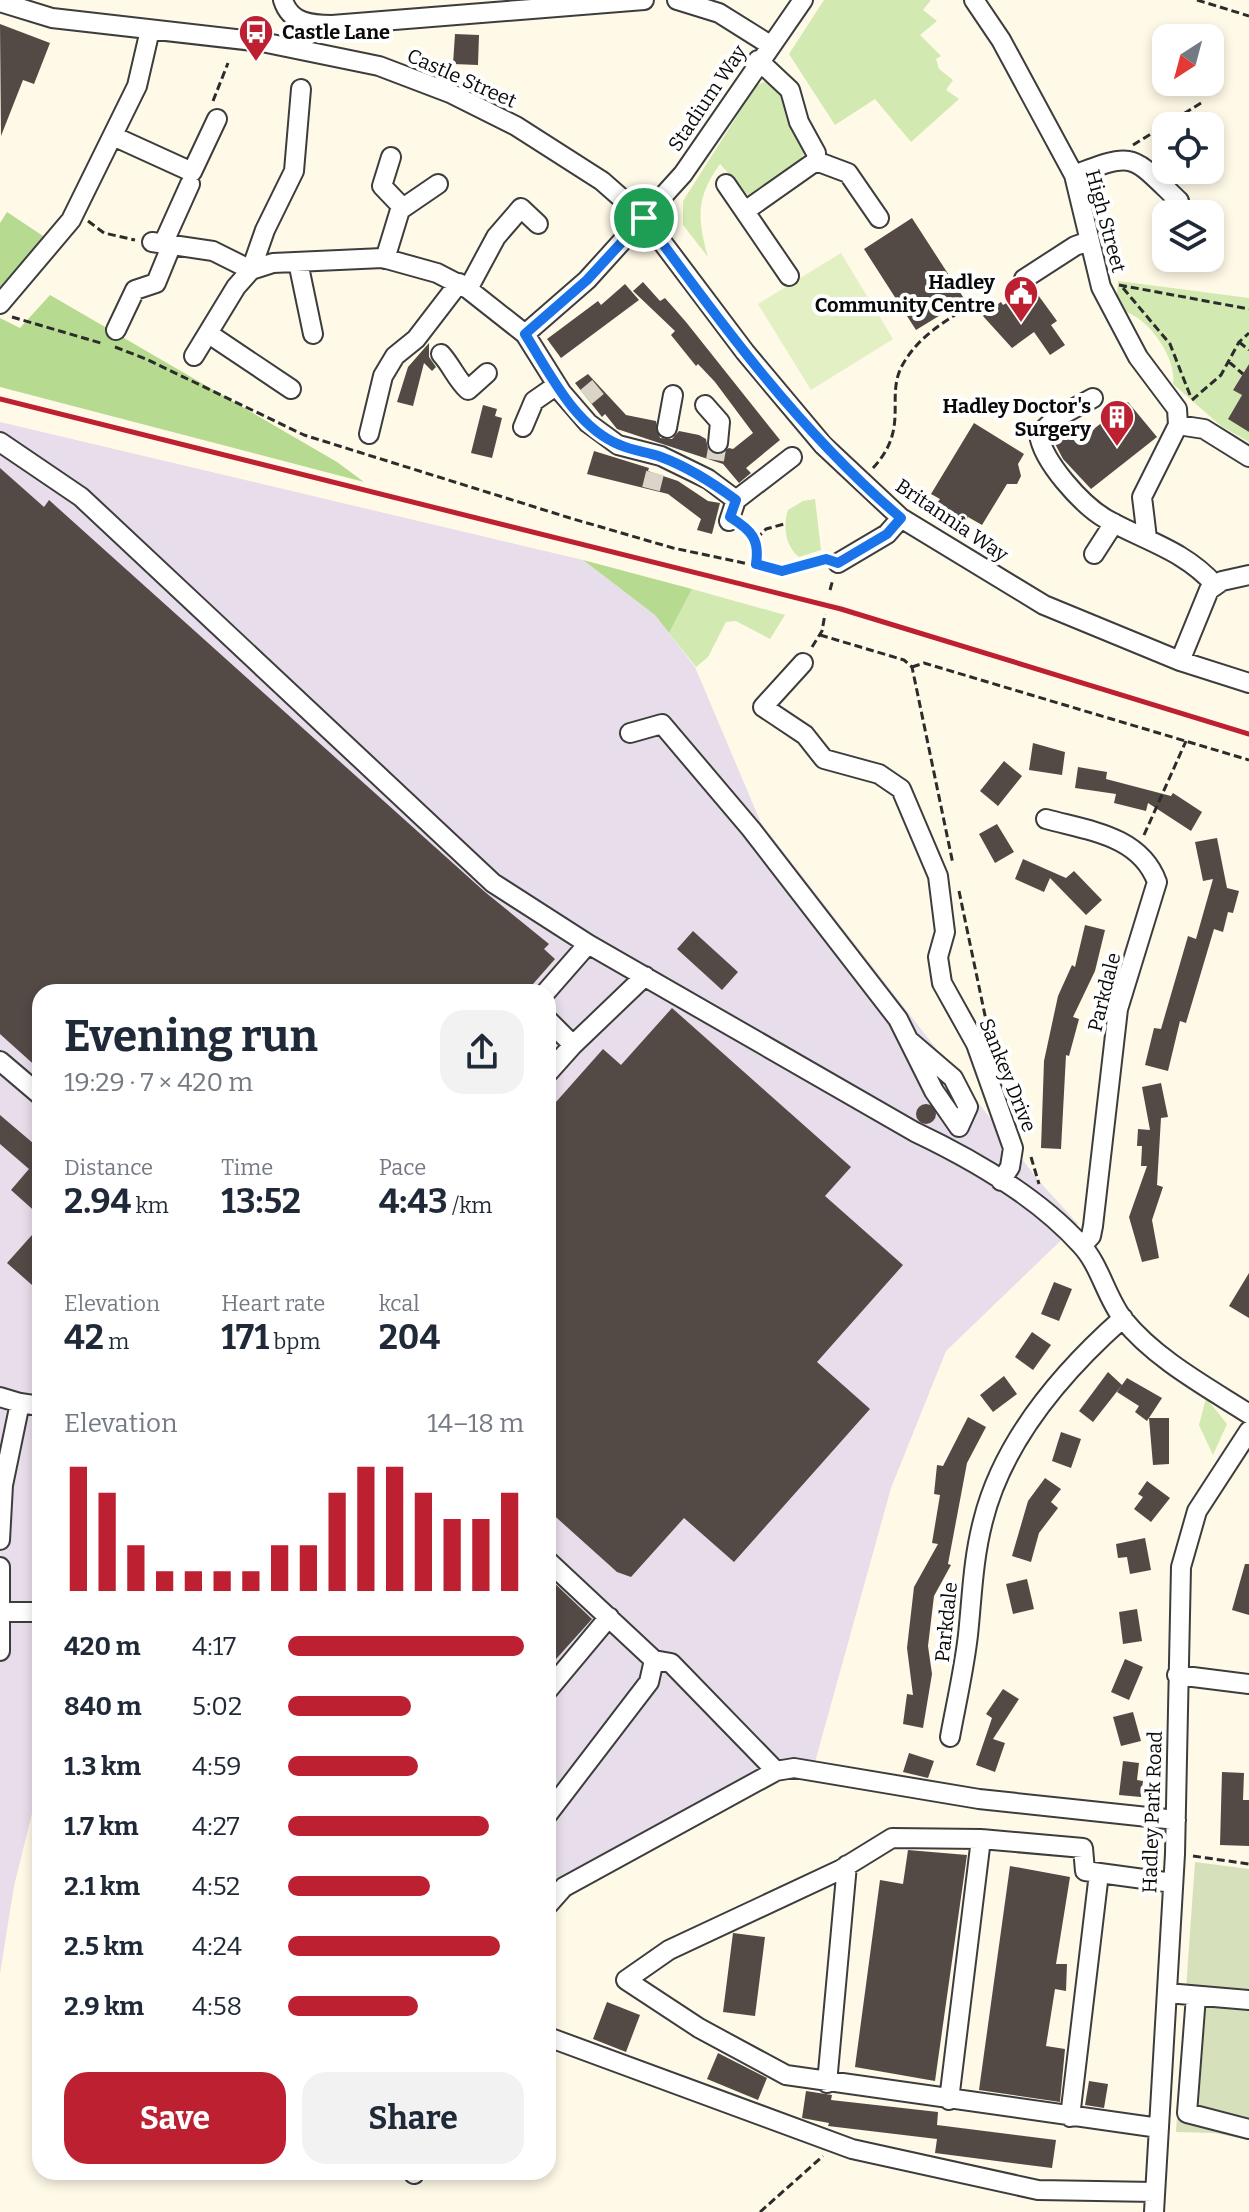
<!DOCTYPE html>
<meta charset="utf-8">
<style>
:root{--surface:#fff;--page:#f2f2f3;--text:#1f2937;--muted:#747a83;--accent:#bc2031}
body{margin:0;font-family:Bitter,serif;background:var(--page);color:var(--text);height:100vh;display:flex;flex-direction:column;font-size:30px;white-space:nowrap}
*{box-sizing:border-box;margin:0}
p{font-size:26px;color:var(--muted)}
.icon{flex:none;width:44px;height:44px;fill:none;stroke:currentColor;stroke-width:2;stroke-linecap:round;stroke-linejoin:round}
.map{position:relative;flex:1;overflow:hidden}
.sheet{position:absolute;left:32px;top:984px;width:524px;height:1196px;display:flex;flex-direction:column;background:var(--surface);border-radius:24px;box-shadow:0 4px 12px #0003}
.sheet>*{flex:none}
.needle{width:52px;rotate:216deg}
.buttons{position:absolute;left:1152px;top:24px;display:grid;gap:16px}
.buttons a{display:grid;place-items:center;width:72px;height:72px;border-radius:16px;background:var(--surface);box-shadow:0 4px 12px #0003;font-size:40px}
.pin{position:absolute;display:grid;place-items:center;width:68px;height:68px;color:#fff;margin:-34px;border:4px solid #fff;border-radius:50%;box-shadow:0 2px 8px #0007}
.round{display:grid;place-items:center;flex:none;width:84px;height:84px;border-radius:24px;background:var(--page)}
.summary{display:flex;align-items:center;justify-content:space-between;height:136px;padding:0 32px}
h1{font-size:44px;font-weight:700;line-height:60px}
.figures{display:grid;grid-template-columns:repeat(3,1fr);gap:12px;height:136px;padding:8px 32px}
.figures div{display:grid;align-content:center}
.figures b{font-size:34px;font-weight:700}
.figures small{font-size:22px;font-weight:400}
.figures p{font-size:22px}
.chart{height:224px;padding:16px 32px}
.chart p{display:flex;justify-content:space-between}
.chart svg{width:100%;height:144px;margin-top:8px;stroke:var(--accent);stroke-width:6}
.primary-button{display:flex;gap:16px;margin-top:auto;padding:16px 32px}
.primary-button a{flex:1;height:92px;border-radius:24px;background:var(--accent);color:#fff;font-size:32px;font-weight:700;line-height:92px;text-align:center}
.primary-button a+a{background:var(--page);color:var(--text)}
ul{padding:0 32px;list-style:none;font-size:26px}
li{display:grid;grid-template-columns:128px 96px 1fr;align-items:center;height:60px}
li i{height:20px;border-radius:10px;background:var(--accent)}
.map>svg:first-child{display:block}
.industrial{fill:#e8ddea}
.green{fill:#d2e9b1}
.forest{fill:#b6da90}
.cemetery{fill:#d6e0ba}
.pitch{fill:#e3f0c3}
.building{fill:#534a46}
.lines{fill:none;stroke-linecap:round;stroke-linejoin:round}
.minor-tunnel{stroke:#dad5c6;stroke-width:18;stroke-dasharray:18 9;stroke-linecap:butt}
.minor-casing{stroke:#3d3d3d;stroke-width:22}
.path{stroke:#2c2c2c;stroke-width:3;stroke-dasharray:8 4;stroke-linecap:butt}
.minor{stroke:#fff;stroke-width:18}
.rail{stroke:#bc2031;stroke-width:5}
.route-casing{stroke:#fff;stroke-width:16}
.route{stroke:#1a73e8;stroke-width:10}
.labels{text-anchor:middle;stroke-width:8;stroke-linejoin:round;paint-order:stroke}
.poi-label{font-size:20px;font-weight:bold;fill:#0a0a0a;stroke:#fff;text-anchor:end}
.street-label{font-size:20px;fill:#0a0a0a;stroke:#fff}
</style>
<div class="map">
<svg width="1249" height="2212" viewBox="0 0 1249 2212">
<rect width="100%" height="100%" fill="#fff9e7"/>
<path class="industrial" d="M0 422 583 560 655 615 695 667 761 823 1039 1181 1078 1224 946 1351 891 1488 815 1762 768 1765 557 1878 548 1889V992H40V1781L14 1886 0 1974Z"/>
<path class="green" d="M824 0H931L923 10 937 21 920 35 941 56 936 59 939 69 953 80 946 90 959 99 911 142 875 99 835 125 789 54Z
M767 80 779 86 806 150C798 168 768 191 748 195L720 164C696 197 697 218 708 257L683 225V201L756 86Z
M1118 281 1249 298V364L1233 389 1242 395 1228 419 1249 432V442L1221 426 1173 384C1177 359 1150 320 1126 312L1117 295Z
M815 499 821 550 799 557C785 546 783 526 788 510L803 501Z
M692 589 785 615 770 639 736 621 726 622 708 657 696 667 669 633Z
M1206 1398 1227 1424 1213 1455 1199 1425Z"/>
<path class="forest" d="M7 212 43 236 0 293V223Z
M50 295 337 462 364 482 0 387V318L20 328Z
M583 560 692 589 669 633 655 615Z"/>
<path class="cemetery" d="M1195 1862 1249 1869V2140L1215 2133 1176 2132Z"/>
<path class="pitch" d="M841 253 893 339 811 390 758 304Z"/>
<path class="building" d="M0 24 50 43 34 84 23 80 1 136Z
M455 34 479 35 478 65 453 64Z
M912 218 965 300 916 330 864 249Z
M643 282 660 301 665 298 686 322 780 440 746 468 751 473 739 483 723 464 617 429 605 414 602 417 575 383 588 374 626 415 656 421 660 438 672 439 679 431 699 435 706 439 708 449 716 455 729 448 733 449 753 433 715 382 698 364 696 366 671 335 675 331 633 291Z
M625 284 639 300 561 358 547 339 598 301 601 305Z
M1033 288 1057 321 1051 325 1065 345 1050 355 1034 332 1012 348 982 315 1001 302 1003 305Z
M429 343V357L436 367 432 371 424 363 413 406 397 402 408 367Z
M1249 364V432L1228 419 1242 395 1233 390Z
M1128 402 1157 437 1091 489 1063 459 1052 438 1064 427 1076 443Z
M483 405 497 409 495 416 502 418 492 458 471 453Z
M974 423 1024 454 1018 464 1021 476 1017 484H1007L982 525 968 517 964 523 935 506 940 499 931 494Z
M594 451 649 468 648 471 678 481 708 501 720 503 712 534 697 530 701 519 668 494 587 474Z
M0 468 44 507 49 500 485 892 549 944 544 949 555 959 526 992H40V1070L0 1034Z
M1033 743 1065 752 1062 775 1029 770Z
M1004 761 1022 776 998 806 980 791Z
M1078 767 1107 772 1106 779 1171 796 1173 793 1202 812 1191 831 1148 803 1146 811 1114 803 1116 794 1075 788Z
M997 824 1014 852 995 863 979 834Z
M1217 838 1227 888 1239 891 1233 913 1228 912 1223 932 1214 929 1186 1023 1180 1021 1168 1071 1145 1065 1154 1028 1161 1029 1188 936 1196 939 1213 879 1203 881 1195 842Z
M1023 859 1066 878 1074 871 1102 900 1086 915 1050 878 1044 892 1015 879Z
M1085 925 1105 930 1095 971 1073 1017 1079 1019 1069 1056 1066 1055 1061 1149 1041 1148 1044 1061 1058 996 1072 965 1075 967Z
M693 931 738 972 722 990 677 949Z
M672 1008 851 1167 825 1196 903 1265 817 1362 870 1409 734 1562 684 1518 631 1577 617 1572 548 1510V1111L603 1049 621 1065Z
M1161 1083 1168 1117 1161 1118 1157 1185 1163 1187 1152 1220 1159 1258 1142 1262 1129 1217 1147 1166H1141L1142 1146H1137L1138 1129 1150 1130 1142 1087Z
M916 1114a10 10 0 1 1 20 0a10 10 0 1 1-20 0Z
M0 1115 40 1149V1216L11 1190 29 1169 0 1144Z
M40 1226V1292L7 1263Z
M1249 1273V1318L1229 1306Z
M1054 1282 1072 1289 1059 1321 1041 1314Z
M1032 1332 1051 1345 1033 1370 1015 1357Z
M1108 1372 1122 1385 1093 1422 1079 1411Z
M1004 1376 1017 1394 993 1412 980 1395Z
M1127 1378 1162 1398 1147 1421 1135 1412 1139 1406 1117 1392Z
M968 1417 986 1427 967 1463 948 1564 951 1565 934 1596 928 1646 932 1674 923 1728 903 1724 907 1694 913 1695 907 1648 914 1587 938 1544 932 1543 940 1495 934 1494 937 1465 943 1466Z
M1149 1418H1169V1464L1153 1465Z
M1061 1432 1081 1439 1071 1468 1052 1461Z
M1045 1478 1061 1489 1051 1502 1058 1508 1039 1533 1031 1562 1012 1556 1028 1501Z
M1147 1481 1170 1498 1151 1522 1134 1509 1143 1497 1138 1494Z
M1145 1538 1151 1570 1130 1574 1127 1557 1118 1558 1116 1544Z
M1245 1564H1249V1615L1232 1610Z
M548 1577 592 1619 548 1668Z
M1027 1579 1034 1609 1013 1614 1006 1584Z
M1137 1609 1142 1641 1123 1644 1119 1612Z
M1125 1659 1143 1667 1129 1700 1111 1692Z
M1003 1689 1019 1699 993 1739 1005 1743 995 1772 976 1765 992 1718 986 1714Z
M1133 1712 1141 1741 1121 1746 1113 1717Z
M909 1753 934 1761 928 1778 903 1772Z
M1123 1761 1139 1763 1137 1780 1143 1781 1141 1797 1119 1795Z
M1222 1772 1244 1773 1243 1800H1249V1846L1220 1845Z
M908 1850 967 1855 935 2081 855 2067 880 1880 903 1884Z
M1010 1866 1070 1877 1056 1964H1067L1066 1991 1055 1989 1046 2046 1065 2049 1060 2102 979 2090Z
M733 1933 765 1937 755 2016 723 2012Z
M607 2002 640 2015 626 2052 593 2039Z
M718 2053 767 2078 758 2100 707 2079Z
M1089 2081 1108 2084 1104 2108 1085 2105Z
M806 2091 832 2095 831 2100 938 2112 937 2125 1056 2140 1052 2168 935 2153 937 2139 828 2126 829 2123 802 2118Z"/>
<g class="lines">
<path class="minor-tunnel" d="M586 397 598 387
M715 460 718 443
M651 489 655 473"/>
<g class="minor-casing">
<path id="minor" d="M283 0C290 23 311 25 332 25L644 0
M677 0 719 13 770 45
M974 0 1001 40 1074 175 1101 287 1138 357 1177 409 1178 425 1204 429 1249 457
M0 2 52 18 262 42 379 66 450 93 516 126 602 181 644 218 745 352 823 445 901 518 1044 605 1180 661 1249 683
M113 136 192 172 217 119
M391 157 382 186 403 208
M816 161 848 173 879 218
M1074 175C1136 151 1131 155 1179 201
M726 184 789 276
M745 211 816 161V153L799 122 790 90 758 60
M152 242 213 251 251 270 265 230 294 171 301 89
M163 244 190 184
M385 259 400 210 438 184
M298 262 313 334
M1024 279 1075 246 1089 241
M468 289 496 237 521 208 538 224
M0 304 71 220 137 86 150 30
M116 330 135 290 156 283 172 244
M209 334 291 389
M525 334 587 280 683 174 803 0
M441 354C452 366 456 379 468 390L487 373
M194 356 236 287 251 270 273 263 383 258 437 273 468 289 525 334 562 393 588 423 618 445 661 456 708 479 736 500
M1093 398 1056 418 1039 434C1042 461 1082 505 1106 519 1145 541 1184 550 1215 585
M705 405 720 422 718 443
M523 427 534 401 557 385
M667 428 673 395
M369 434 383 376 395 356 416 339 459 283
M0 442 81 497 493 883 588 944 915 1132C974 1160 1037 1196 1081 1245 1100 1265 1106 1297 1123 1319 1155 1359 1207 1387 1249 1414
M729 521 736 500 792 457
M1147 538 1142 497 1178 425
M1094 554 1114 523
M838 563 887 534 901 518
M1180 661 1209 590 1222 581 1249 575
M803 663 763 707 805 735 824 759 879 774 901 789 938 876 945 932 938 957 942 983 976 1044 1013 1148 1010 1167 1001 1181
M630 733 662 724 751 829 898 1019 934 1091 959 1127 968 1107 953 1078 911 1042
M1046 819C1090 831 1140 836 1157 882L1118 1009 1093 1226 1091 1236 1082 1246
M546 992 588 944
M548 1020 573 1045 548 1073
M573 1045 645 976
M0 1061 40 1095
M0 1397 20 1403 3 1485 0 1486
M20 1403 40 1406
M0 1540 3 1485
M548 1561 654 1660 649 1682 548 1814
M0 1567V1651
M2 1612H40
M654 1660 671 1663 776 1771
M1177 1675 1249 1684
M548 1690 609 1617
M950 1737C956 1704 964 1670 968 1635 972 1597 973 1559 983 1521 1003 1440 1062 1372 1123 1318
M548 1905 564 1887 776 1771 794 1768 979 1799 1176 1820
M1167 1993 1249 2000
M1196 1996 1187 2113 1249 2129
M548 2037 852 2149 1038 2190 1155 2192
M827 2083 847 1865
M949 2100 981 1839
M1070 2117 1099 1873
M1159 2128 786 2075 699 2028 626 1980 669 1950 840 1870 892 1838 981 1839 1083 1848 1085 1871 1173 1883
M414 2174 415 2172
M1154 2212 1175 1854 1181 1567 1197 1511 1249 1431"/>
</g>
<path class="path" d="M1197 0 1249 16
M213 101 228 63
M1133 145 1201 103
M88 221 104 233 135 240
M1119 285 1249 309
M1123 288 1170 344 1190 395
M12 317 104 344
M1239 342 1249 350
M115 347 146 359 304 435 570 518 673 548 782 571 819 561
M1229 362 1243 374
M1192 400 1221 375 1239 342 1249 333
M873 468C911 427 884 397 903 364 920 334 949 319 977 301
M747 527 756 539V564
M756 539 766 529 784 524
M830 590 833 579
M820 635 904 660 912 667 953 864
M812 647 822 631 825 614
M912 667 924 663 1249 760
M1144 835 1186 741
M959 891 987 1025
M1031 1157 1039 1184
M1193 1856 1249 1864
M760 2212 823 2156"/>
<use href="#minor" class="minor"/>
<path class="rail" d="M0 399 841 609 1249 734"/>
</g>
<g class="lines">
<g class="route-casing">
<path id="route" d="M644 218C721 324 801 433 901 518L887 534 838 563 826 559 782 571 756 564C760 539 751 530 730 517L736 500C713 483 688 467 661 457 648 452 633 451 620 445 575 427 549 372 525 334L587 280Z"/>
</g>
<use href="#route" class="route"/>
</g>
<defs>
<g id="bus-pin" transform="scale(1.8)"><path d="M0 17L-7.5 6A9.5 9.5 0 1 1 7.5 6Z" fill="#bc2031" stroke="#fff"/><path d="M-5-6H5V4H4V6H2V4H-2V6H-4V4H-5ZM-3.5-4V0h7V-4ZM-3.5 1.2v1.5H-2V1.2ZM2 1.2v1.5H3.5V1.2Z" fill="#fff"/></g>
<g id="civic-pin" transform="scale(1.8)"><path d="M0 17L-7.5 6A9.5 9.5 0 1 1 7.5 6Z" fill="#bc2031" stroke="#fff"/><path d="M-.6-6.5H3V-4.5H.6V-3L4-1V1h2V6H-6V1h2V-1L-.6-3ZM-1.2 2.5V6h2.4V2.5Z" fill="#fff"/></g>
<g id="building-pin" transform="scale(1.8)"><path d="M0 17L-7.5 6A9.5 9.5 0 1 1 7.5 6Z" fill="#bc2031" stroke="#fff"/><path d="M-4-6H4V6H1V3H-1V6H-4ZM-2.5-4.3h1.7v1.8h-1.7ZM.8-4.3h1.7v1.8H.8ZM-2.5-1h1.7V.8h-1.7ZM.8-1h1.7V.8H.8Z" fill="#fff"/></g>
</defs>
<g fill-rule="evenodd">
<use href="#bus-pin" x="256" y="32"/>
<use href="#civic-pin" x="1021" y="293"/>
<use href="#building-pin" x="1117" y="417"/>
</g>
<g class="labels">
<g class="poi-label">
<text x="282" y="39" text-anchor="start">Castle Lane</text>
<text x="995" y="289">Hadley<tspan x="995" dy="23">Community Centre</tspan></text>
<text x="1091" y="413">Hadley Doctor's<tspan x="1091" dy="23">Surgery</tspan></text>
</g>
<g class="street-label">
<text transform="translate(462 78) rotate(24)" y="7">Castle Street</text>
<text transform="translate(707 98) rotate(-56)" y="7">Stadium Way</text>
<text transform="translate(1106 221) rotate(75)" y="7">High Street</text>
<text transform="translate(952 520) rotate(34)" y="7">Britannia Way</text>
<text transform="translate(1104 992) rotate(-76)" y="7">Parkdale</text>
<text transform="translate(1008 1075) rotate(68)" y="7">Sankey Drive</text>
<text transform="translate(946 1622) rotate(-84)" y="7">Parkdale</text>
<text transform="translate(1152 1812) rotate(-88)" y="7">Hadley Park Road</text>
</g>
</g>
</svg>
<div class="buttons">
<a><svg class="needle" viewBox="-14 -14 28 28"><path d="M0-13l5 13h-10z" fill="#e53935"/><path d="M0 13l5-13h-10z" fill="#747a83"/></svg></a>
<a><svg class="icon" aria-label="locate" viewBox="0 0 24 24"><circle cx="12" cy="12" r="6"/><path d="M12 2v4M12 18v4M2 12h4M18 12h4"/></svg></a>
<a><svg class="icon" aria-label="layers" viewBox="0 0 24 24"><path d="M12 4l9 5-9 5-9-5zM3 14l9 5 9-5"/></svg></a>
</div>
<div class="pin" style="left:644px;top:218px;background:#1e9e55"><svg class="icon" aria-label="arrive" viewBox="0 0 24 24"><path d="M6 21V4h12l-3 4 3 4H6"/></svg></div>
<section class="sheet">
<div class="summary"><div><h1>Evening run</h1><p>19:29 · 7 × 420 m</p></div><a class="round"><svg class="icon" aria-label="share" viewBox="0 0 24 24"><path d="M12 15V3M7 8l5-5 5 5M5 13v7h14v-7"/></svg></a></div>
<div class="figures">
<div><p>Distance</p><b>2.94<small> km</small></b></div>
<div><p>Time</p><b>13:52</b></div>
<div><p>Pace</p><b>4:43<small> /km</small></b></div>
</div>
<div class="figures">
<div><p>Elevation</p><b>42<small> m</small></b></div>
<div><p>Heart rate</p><b>171<small> bpm</small></b></div>
<div><p>kcal</p><b>204</b></div>
</div>
<div class="chart"><p><span>Elevation</span>14–18 m</p>
<svg viewBox="0 0 160 44" preserveAspectRatio="none"><path d="M5 44V6M15 44V14M25 44V30M35 44V38M45 44V38M55 44V38M65 44V38M75 44V30M85 44V30M95 44V14M105 44V6M115 44V6M125 44V14M135 44V22M145 44V22M155 44V14"/></svg>
</div>
<ul>
<li><b>420 m</b>4:17<i style="width:100%"></i></li>
<li><b>840 m</b>5:02<i style="width:52%"></i></li>
<li><b>1.3 km</b>4:59<i style="width:55%"></i></li>
<li><b>1.7 km</b>4:27<i style="width:85%"></i></li>
<li><b>2.1 km</b>4:52<i style="width:60%"></i></li>
<li><b>2.5 km</b>4:24<i style="width:90%"></i></li>
<li><b>2.9 km</b>4:58<i style="width:55%"></i></li>
</ul>
<div class="primary-button"><a>Save</a><a>Share</a></div>
</section>
</div>
